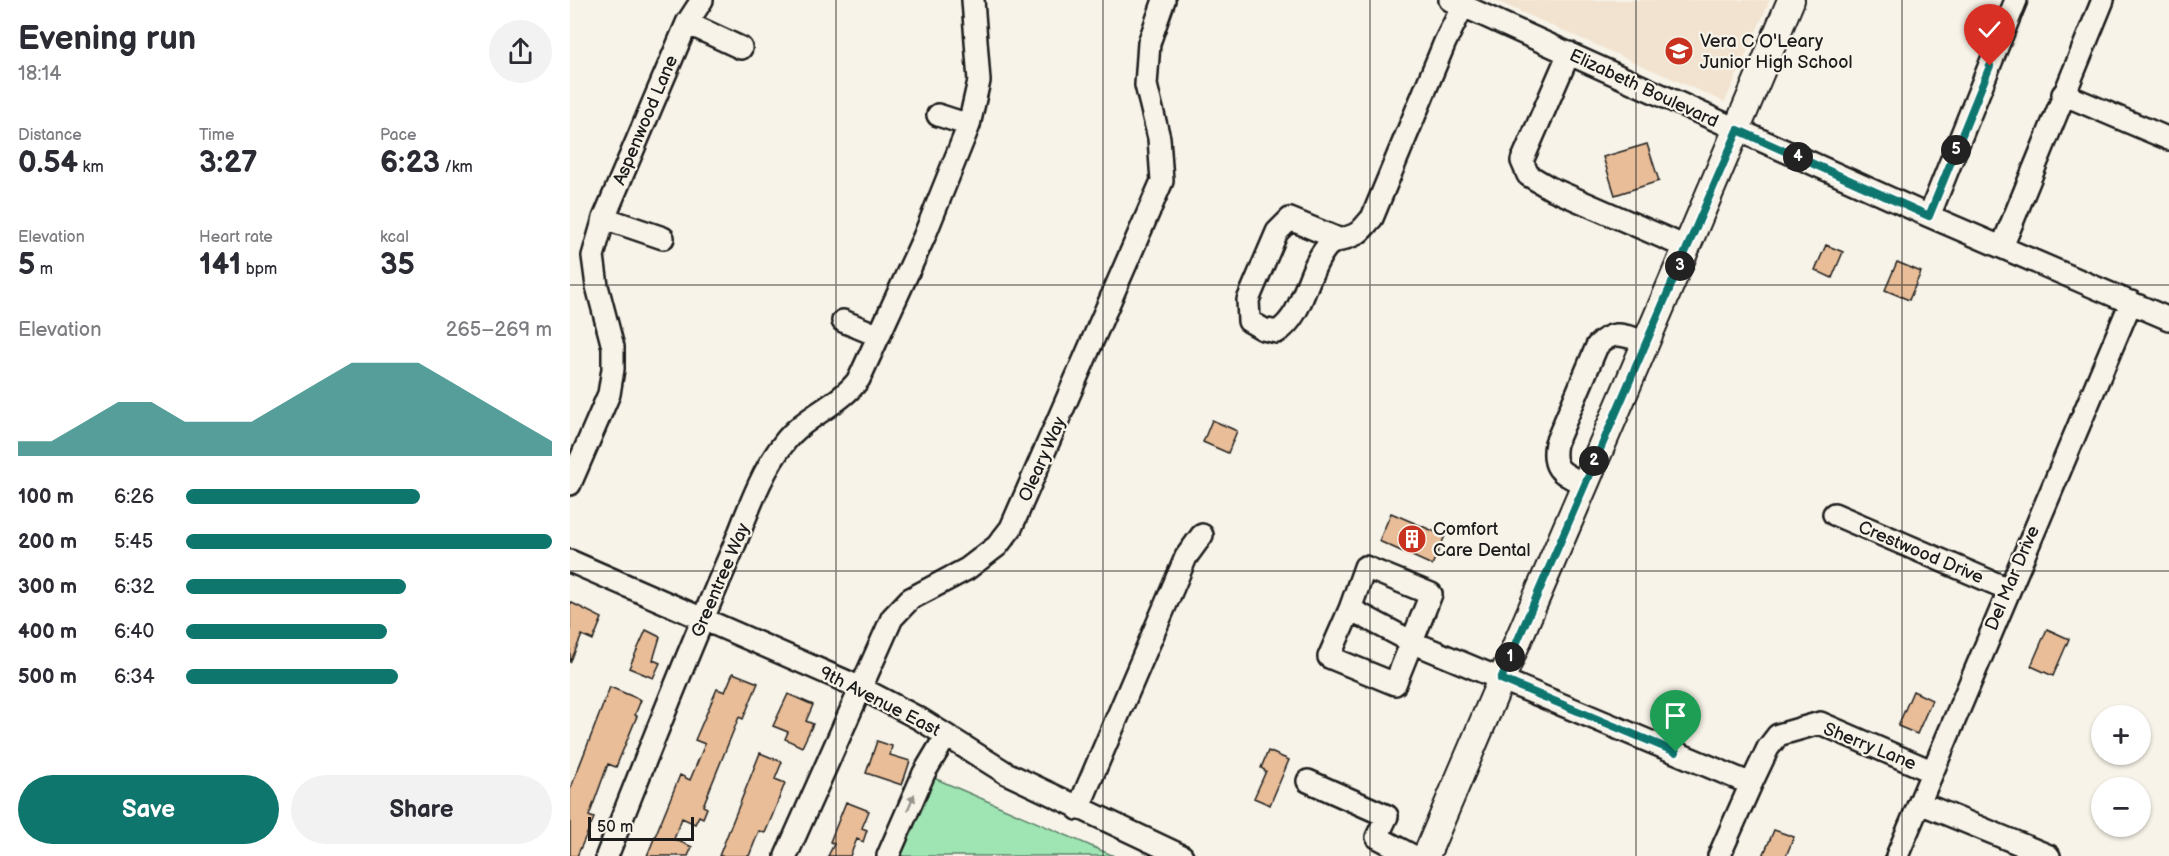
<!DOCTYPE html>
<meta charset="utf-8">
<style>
:root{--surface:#fff;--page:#f2f2f3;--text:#2b2b33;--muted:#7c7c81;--accent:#0f766e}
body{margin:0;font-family:"Balsamiq Sans",sans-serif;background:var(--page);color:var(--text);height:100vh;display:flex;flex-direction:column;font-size:22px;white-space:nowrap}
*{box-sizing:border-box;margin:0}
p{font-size:20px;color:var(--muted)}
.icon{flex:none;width:33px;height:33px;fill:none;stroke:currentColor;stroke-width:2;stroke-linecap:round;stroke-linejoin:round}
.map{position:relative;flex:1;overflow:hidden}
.panel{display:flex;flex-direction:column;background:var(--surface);width:570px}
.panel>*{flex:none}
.buttons{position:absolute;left:1521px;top:705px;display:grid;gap:12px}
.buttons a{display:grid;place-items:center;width:60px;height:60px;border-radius:50%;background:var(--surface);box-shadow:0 2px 4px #0004;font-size:30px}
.scale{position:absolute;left:18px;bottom:15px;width:106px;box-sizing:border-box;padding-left:6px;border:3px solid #1c1c1c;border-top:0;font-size:16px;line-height:21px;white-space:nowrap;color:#1c1c1c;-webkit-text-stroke:4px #f7f3e8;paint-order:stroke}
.pin{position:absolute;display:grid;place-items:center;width:51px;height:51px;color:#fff;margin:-62px -26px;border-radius:50% 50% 50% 0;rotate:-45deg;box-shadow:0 0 6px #0007}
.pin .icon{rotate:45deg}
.km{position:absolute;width:30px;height:30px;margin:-15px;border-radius:50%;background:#222;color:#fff;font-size:16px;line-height:30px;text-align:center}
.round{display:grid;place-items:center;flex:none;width:63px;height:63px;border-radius:32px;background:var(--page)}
.overview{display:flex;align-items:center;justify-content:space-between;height:102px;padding:0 18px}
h1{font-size:33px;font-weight:700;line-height:45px}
.metrics{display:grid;grid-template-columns:repeat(3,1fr);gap:9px;height:102px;padding:6px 18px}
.metrics div{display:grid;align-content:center}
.metrics b{font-size:30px;font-weight:700}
.metrics small{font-size:16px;font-weight:400}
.metrics p{font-size:16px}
.chart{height:168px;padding:12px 18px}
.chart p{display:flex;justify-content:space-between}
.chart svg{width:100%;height:108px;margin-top:6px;fill:var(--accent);opacity:.7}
.button{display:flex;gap:12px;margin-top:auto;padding:12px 18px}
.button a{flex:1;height:69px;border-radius:36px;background:var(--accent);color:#fff;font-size:24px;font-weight:700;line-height:69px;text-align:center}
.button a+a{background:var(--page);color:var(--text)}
ul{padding:0 18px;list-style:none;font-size:20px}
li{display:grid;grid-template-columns:96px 72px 1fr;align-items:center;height:45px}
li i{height:15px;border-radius:8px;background:var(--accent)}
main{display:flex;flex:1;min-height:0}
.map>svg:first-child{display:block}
.built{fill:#f2e3d0}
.green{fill:#9ee5b3;stroke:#5d8068;stroke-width:1.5}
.building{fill:#e8bd98;stroke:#1c1c1c;stroke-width:1.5}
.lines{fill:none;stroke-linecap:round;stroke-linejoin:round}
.minor-casing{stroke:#1c1c1c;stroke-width:26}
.major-casing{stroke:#1c1c1c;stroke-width:30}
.minor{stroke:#f7f3e8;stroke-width:21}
.major{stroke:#f7f3e8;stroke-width:26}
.oneway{fill:#94928c}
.route-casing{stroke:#fff;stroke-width:12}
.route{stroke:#0f766e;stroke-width:8}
.grid{fill:none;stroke:#1c1c1c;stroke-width:1.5;stroke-opacity:0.55}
.labels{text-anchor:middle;stroke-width:4.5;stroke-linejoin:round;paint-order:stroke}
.poi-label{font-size:18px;fill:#1c1c1c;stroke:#f7f3e8;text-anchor:start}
.street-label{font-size:18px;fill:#1c1c1c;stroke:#f7f3e8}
</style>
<main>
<section class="panel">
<div class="overview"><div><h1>Evening run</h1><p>18:14</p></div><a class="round"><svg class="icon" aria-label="share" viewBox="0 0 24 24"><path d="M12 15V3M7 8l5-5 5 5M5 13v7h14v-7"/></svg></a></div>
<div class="metrics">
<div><p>Distance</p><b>0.54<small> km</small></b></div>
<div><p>Time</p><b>3:27</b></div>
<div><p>Pace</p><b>6:23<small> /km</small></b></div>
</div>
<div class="metrics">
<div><p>Elevation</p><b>5<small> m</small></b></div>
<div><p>Heart rate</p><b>141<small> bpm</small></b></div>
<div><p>kcal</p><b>35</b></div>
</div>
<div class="chart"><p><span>Elevation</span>265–269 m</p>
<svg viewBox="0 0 160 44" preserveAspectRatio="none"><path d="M0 44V38L10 38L20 30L30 22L40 22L50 30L60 30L70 30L80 22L90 14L100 6L110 6L120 6L130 14L140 22L150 30L160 38V44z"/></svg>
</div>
<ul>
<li><b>100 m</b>6:26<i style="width:64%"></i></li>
<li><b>200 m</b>5:45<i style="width:100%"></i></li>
<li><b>300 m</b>6:32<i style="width:60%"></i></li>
<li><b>400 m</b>6:40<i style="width:55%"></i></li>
<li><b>500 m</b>6:34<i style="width:58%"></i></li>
</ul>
<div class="button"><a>Save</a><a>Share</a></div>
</section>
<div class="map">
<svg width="1599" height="856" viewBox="0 0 1599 856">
<rect width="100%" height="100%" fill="#f7f3e8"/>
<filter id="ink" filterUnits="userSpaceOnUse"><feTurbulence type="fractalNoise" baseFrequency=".0167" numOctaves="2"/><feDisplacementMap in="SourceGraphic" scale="12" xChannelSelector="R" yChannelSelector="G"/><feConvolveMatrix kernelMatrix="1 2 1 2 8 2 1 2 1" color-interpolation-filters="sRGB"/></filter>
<g filter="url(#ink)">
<path class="built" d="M924 0H1200L1155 102Z"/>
<path class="green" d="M364 778 544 856H330Z"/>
<path class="building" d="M1077 144 1089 181 1045 195 1033 157Z
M1256 245 1273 252 1262 278 1245 270Z
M1327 262 1351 272 1339 300 1315 290Z
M642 420 667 431 658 453 633 442Z
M821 513 875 536 862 565 809 541Z
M0 602 32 618 23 640 12 635 0 663Z
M1477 629 1499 639 1483 676 1461 666Z
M76 630 90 637 83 660 90 663 83 678 59 668Z
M163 673 188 683 173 719 169 717 133 806 137 808 133 818 129 816 125 824 112 818 104 839 122 847 118 856H77L110 775 120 780 135 744 125 740 147 689 155 692Z
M40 687 71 700 65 715 67 716 46 767 38 764 19 816 24 818 7 856H0V790Z
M1343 691 1362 700 1347 734 1328 726Z
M218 694 243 705 236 721 243 724 232 747 215 739 218 732 203 726Z
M307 741 322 746 320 755 340 761 332 785 296 773Z
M698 751 719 760 700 805 684 798 696 771 691 768Z
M190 753 212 762 205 779 215 783 203 814 195 833 189 831 179 856H149Z
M276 802 299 811 292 828 297 830 293 842 287 839 280 856H258L264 844 260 842Z
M1204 830 1224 837 1216 856H1193Z"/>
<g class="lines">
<g class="minor-casing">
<path id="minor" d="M880 0 1359 216 1599 319
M117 23 171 48
M999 53 952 161 958 175 980 188 1118 248
M1493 94 1599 139
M368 115 399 125
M1359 216 1446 0
M34 218 93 238
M771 240 720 219 707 232 678 300 679 321 693 329 707 332C735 314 735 274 756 248 762 240 777 239 786 234 792 231 797 223 802 218L875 42 893 6
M1432 247 1533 0
M273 321 309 336
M0 484 39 394 43 369V347L27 286 23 256 34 218 117 23 132 0
M1014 484C992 473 981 470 986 443L1027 346C1044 328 1055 336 1076 342
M1264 514 1438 589
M0 561 289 687 350 719 436 773 612 856
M780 609 759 657 825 684 861 594 795 567 780 609 842 642 1181 784
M738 781 817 816 807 837 843 856
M1350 803 1479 856
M508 809 616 557 632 535
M37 856C77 756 116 656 159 558 175 521 188 476 214 443 234 416 269 406 289 379L354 237 399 125 409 81 403 0
M216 856 322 618 340 599 397 569 427 546 441 528 592 181 589 138 576 85 579 43 594 0
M318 856 354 773 376 736
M1149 856 1181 784 1198 748 1208 735 1250 723 1361 771
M1327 856 1561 302"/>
</g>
<g class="major-casing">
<path id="major" d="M856 856C977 570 1102 286 1221 0"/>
</g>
<use href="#minor" class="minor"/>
<use href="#major" class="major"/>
</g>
<defs><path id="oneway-solid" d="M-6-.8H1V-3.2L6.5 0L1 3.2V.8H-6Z" transform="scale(1.5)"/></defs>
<use class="oneway" href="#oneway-solid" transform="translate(341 802) rotate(-67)"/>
</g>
<g class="lines" filter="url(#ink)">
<g class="route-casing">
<path id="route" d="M1106 752 931 679 1168 130 1359 216 1420 66"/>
</g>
<use href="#route" class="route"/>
</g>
<path class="grid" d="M266 0V856M533 0V856M800 0V856M1066 0V856M1332 0V856M0 285H1599M0 571H1599"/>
<defs>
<g id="school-disc" transform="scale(1.5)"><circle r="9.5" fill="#c8321e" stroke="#f7f3e8"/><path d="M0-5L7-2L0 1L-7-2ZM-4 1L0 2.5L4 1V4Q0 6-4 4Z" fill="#fff"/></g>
<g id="building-disc" transform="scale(1.5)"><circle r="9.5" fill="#c8321e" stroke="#f7f3e8"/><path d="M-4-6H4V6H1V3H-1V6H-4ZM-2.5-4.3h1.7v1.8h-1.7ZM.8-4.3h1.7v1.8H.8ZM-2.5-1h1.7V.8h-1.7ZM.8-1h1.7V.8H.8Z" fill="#fff"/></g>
</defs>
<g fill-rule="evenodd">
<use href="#school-disc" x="1109" y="51"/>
<use href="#building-disc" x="842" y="539"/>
</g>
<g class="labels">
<g class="poi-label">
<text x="1130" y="47">Vera C O'Leary<tspan x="1130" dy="21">Junior High School</tspan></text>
<text x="863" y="535">Comfort<tspan x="863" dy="21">Care Dental</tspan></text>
</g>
<g class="street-label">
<text transform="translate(1074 88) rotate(25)" y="6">Elizabeth Boulevard</text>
<text transform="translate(75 120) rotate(-67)" y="6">Aspenwood Lane</text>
<text transform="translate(472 459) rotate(-66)" y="6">Oleary Way</text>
<text transform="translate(1351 552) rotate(23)" y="6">Crestwood Drive</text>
<text transform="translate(1442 578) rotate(-67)" y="6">Del Mar Drive</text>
<text transform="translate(150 580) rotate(-67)" y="6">Greentree Way</text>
<text transform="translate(310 701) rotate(27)" y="6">9th Avenue East</text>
<text transform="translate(1300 746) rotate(22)" y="6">Sherry Lane</text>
</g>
</g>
</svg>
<div class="buttons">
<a>+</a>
<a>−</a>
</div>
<div class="scale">50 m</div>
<div class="pin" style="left:1106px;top:752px;background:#1e9e55"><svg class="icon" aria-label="arrive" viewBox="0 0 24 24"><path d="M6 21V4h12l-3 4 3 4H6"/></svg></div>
<div class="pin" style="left:1420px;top:66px;background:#d93025"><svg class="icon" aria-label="check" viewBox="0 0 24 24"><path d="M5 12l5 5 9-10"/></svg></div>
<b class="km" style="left:940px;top:657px">1</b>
<b class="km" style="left:1024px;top:461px">2</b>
<b class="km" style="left:1110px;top:266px">3</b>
<b class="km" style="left:1228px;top:157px">4</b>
<b class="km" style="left:1386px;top:150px">5</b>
</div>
</main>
